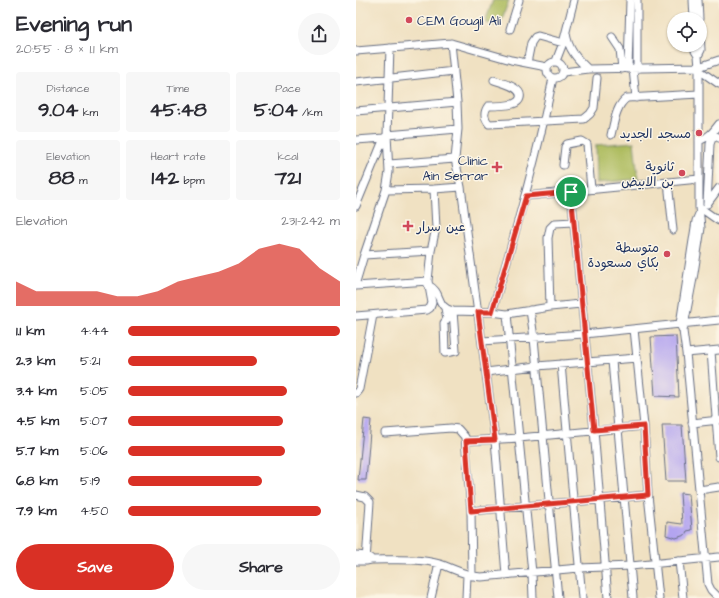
<!DOCTYPE html>
<meta charset="utf-8">
<style>
:root{--surface:#fff;--page:#f7f7f7;--text:#2b2b33;--muted:#7c7c81;--accent:#d93025}
body{margin:0;font-family:"Architects Daughter","Playpen Sans Arabic",sans-serif;background:var(--page);color:var(--text);height:100vh;display:flex;flex-direction:column;font-size:15px;white-space:nowrap}
*{box-sizing:border-box;margin:0}
p{font-size:13px;color:var(--muted)}
.icon{flex:none;width:22px;height:22px;fill:none;stroke:currentColor;stroke-width:2;stroke-linecap:round;stroke-linejoin:round}
.map{position:relative;flex:1;overflow:hidden}
.details{display:flex;flex-direction:column;background:var(--surface);width:356px}
.details>*{flex:none}
.fabs{position:absolute;left:311px;top:12px;display:grid;gap:8px}
.fabs a{display:grid;place-items:center;width:40px;height:40px;border-radius:50%;background:var(--surface);box-shadow:0 1px 3px #0004;font-size:20px}
.pin{position:absolute;display:grid;place-items:center;width:34px;height:34px;color:#fff;margin:-17px;border:2px solid #fff;border-radius:50%;box-shadow:0 1px 4px #0007}
.round{display:grid;place-items:center;flex:none;width:42px;height:42px;border-radius:21px;background:var(--page)}
.summary{display:flex;align-items:center;justify-content:space-between;height:68px;padding:0 16px}
h1{font-size:22px;font-weight:700;line-height:30px}
.metrics{display:grid;grid-template-columns:repeat(3,1fr);gap:6px;height:68px;padding:4px 16px}
.metrics div{display:grid;align-content:center;border-radius:4px;background:var(--page);text-align:center}
.metrics b{font-size:20px;font-weight:700}
.metrics small{font-size:11px;font-weight:400}
.metrics p{font-size:11px}
.chart{height:112px;padding:8px 16px}
.chart p{display:flex;justify-content:space-between}
.chart svg{width:100%;height:72px;margin-top:4px;fill:var(--accent);opacity:.7}
.cta{display:flex;gap:8px;margin-top:auto;padding:8px 16px}
.cta a{flex:1;height:46px;border-radius:24px;background:var(--accent);color:#fff;font-size:16px;font-weight:700;line-height:46px;text-align:center}
.cta a+a{background:var(--page);color:var(--text)}
ul{padding:0 16px;list-style:none;font-size:13px}
li{display:grid;grid-template-columns:64px 48px 1fr;align-items:center;height:30px}
li i{height:10px;border-radius:5px;background:var(--accent)}
main{display:flex;flex:1;min-height:0}
.map>svg:first-child{display:block}
.green{fill:#adbc5f;stroke:#64765e}
.building{fill:#b3a4f0}
.lines{fill:none;stroke-linecap:round;stroke-linejoin:round}
.minor-casing{stroke:#666d81;stroke-width:9}
.minor{stroke:#fff;stroke-width:7}
.route-casing{stroke:#fff;stroke-width:8}
.route{stroke:#d93025;stroke-width:5}
.poi-dot{fill:#d1495b;stroke:#fcf5e5;stroke-width:1.5}
.labels{text-anchor:middle;stroke-width:3;stroke-linejoin:round;paint-order:stroke}
.poi-label{font-size:13px;fill:#1b2f5e;stroke:#fcf5e5;text-anchor:end}
</style>
<main>
<section class="details">
<div class="summary"><div><h1>Evening run</h1><p>20:55 · 8 × 1.1 km</p></div><a class="round"><svg class="icon" aria-label="share" viewBox="0 0 24 24"><path d="M12 15V3M7 8l5-5 5 5M5 13v7h14v-7"/></svg></a></div>
<div class="metrics">
<div><p>Distance</p><b>9.04<small> km</small></b></div>
<div><p>Time</p><b>45:48</b></div>
<div><p>Pace</p><b>5:04<small> /km</small></b></div>
</div>
<div class="metrics">
<div><p>Elevation</p><b>88<small> m</small></b></div>
<div><p>Heart rate</p><b>142<small> bpm</small></b></div>
<div><p>kcal</p><b>721</b></div>
</div>
<div class="chart"><p><span>Elevation</span>231–242 m</p>
<svg viewBox="0 0 160 44" preserveAspectRatio="none"><path d="M0 44V29L10 35L20 35L30 35L40 35L50 38L60 38L70 35L80 29L90 26L100 23L110 18L120 9L130 6L140 9L150 21L160 29V44z"/></svg>
</div>
<ul>
<li><b>1.1 km</b>4:44<i style="width:100%"></i></li>
<li><b>2.3 km</b>5:21<i style="width:61%"></i></li>
<li><b>3.4 km</b>5:05<i style="width:75%"></i></li>
<li><b>4.5 km</b>5:07<i style="width:73%"></i></li>
<li><b>5.7 km</b>5:06<i style="width:74%"></i></li>
<li><b>6.8 km</b>5:19<i style="width:63%"></i></li>
<li><b>7.9 km</b>4:50<i style="width:91%"></i></li>
</ul>
<div class="cta"><a>Save</a><a>Share</a></div>
</section>
<div class="map">
<svg width="363" height="598" viewBox="0 0 363 598">
<rect width="100%" height="100%" fill="#fcf5e5"/>
<filter id="ink" filterUnits="userSpaceOnUse"><feTurbulence type="fractalNoise" baseFrequency=".025" numOctaves="2"/><feDisplacementMap in="SourceGraphic" scale="8" xChannelSelector="R" yChannelSelector="G"/><feConvolveMatrix kernelMatrix="1 2 1 2 8 2 1 2 1" color-interpolation-filters="sRGB"/></filter>
<filter id="wash" filterUnits="userSpaceOnUse"><feTurbulence type="fractalNoise" baseFrequency=".012" numOctaves="4" result="noise"/><feDisplacementMap in="SourceGraphic" scale="16" xChannelSelector="R" yChannelSelector="G"/><feGaussianBlur stdDeviation="0.9" result="paint"/><feColorMatrix in="noise" values="0 0 0 0 0 0 0 0 0 0 0 0 0 0 0 0 0 1.4 0 .05"/><feComposite in="paint" operator="in"/></filter>
<g filter="url(#wash)">
<rect width="100%" height="100%" fill="#f0e1c2"/>
<path class="green" d="M137 0H153L143 27 129 22Z
M278 142 282 179 241 183 240 145Z"/>
<g id="blocks">
<path class="building" d="M320 336 323 397 299 396 295 337Z
M8 419 15 420 10 480H2Z
M306 425H326L330 481H310Z
M324 493 333 494 336 530 331 531 329 535 320 538 310 535 311 522 326 524Z"/>
</g>
</g>
<g filter="url(#ink)">
<use href="#blocks" fill-opacity="0" stroke="#666d81" stroke-width="1"/>
<g class="lines">
<g class="minor-casing">
<path id="minor" d="M337 0 338 19
M342 0 343 19
M154 29 163 0
M210 33C212 49 221 59 232 69
M256 37 264 49 266 69
M95 43 101 102 102 129 99 159 105 187 139 440 150 575
M0 51 95 43 155 60 191 67
M342 56 345 50 344 31
M200 61 207 43 218 0
M191 70a8 8 0 1 1 16 0a8 8 0 1 1-16 0Z
M171 63 175 43 179 37 182 36 207 43
M272 69 274 0
M277 69 280 98
M281 69V0
M343 70 363 84
M207 72 232 69 343 67 363 60
M138 80C146 83 167 87 164 98 163 102 160 103 157 104 149 106 140 106 132 106 127 113 128 118 133 124L228 119 234 114 238 108 241 78
M0 82 98 71
M0 111 101 102
M255 135C258 123 260 105 271 98L343 94
M0 140 28 138 31 135 102 129
M343 141C353 137 357 132 363 124
M33 164 99 159
M207 165 209 147 211 144 226 141 231 144 235 189
M312 182 317 230
M30 190 78 189
M215 192 238 430 252 598
M170 196 343 179
M351 204 354 144 357 136H360L363 138
M351 204 363 188
M0 206 28 138
M343 207 363 221
M343 214 340 221 324 324 327 331 330 353 352 584 355 590 363 598
M8 255 75 251
M0 282 8 255 30 190 33 172 31 135 34 48
M72 285C87 292 79 307 97 311L136 312C159 235 181 158 197 78
M0 286 72 281
M194 307 192 238 194 228 199 223 218 222
M89 308 91 319 88 323 89 353 100 351 97 311
M174 310 178 338 202 598
M136 312 151 314 194 307 225 304
M151 314 176 573 177 598
M0 316 71 310 74 308 76 303 72 281 75 251 80 228 78 189 105 187
M278 329 288 426 292 495 303 598
M327 331 338 273 345 228 343 207V67L342 56 339 51V45
M126 341 228 334 363 320
M355 351 363 457
M330 353 363 350
M256 361 277 598
M205 364 226 598
M130 372 181 366 281 358
M0 393 3 389 17 315
M336 423 363 420
M29 433 95 428 102 429 109 437 115 511 116 576
M110 441 163 438 288 426
M343 490 363 487
M0 495 9 497 14 502 10 561
M115 511 292 495
M0 555 10 556 14 558
M0 561H10L15 560C37 560 63 558 84 564 98 569 110 576 125 577L223 568 275 566 363 557
M323 561 327 598
M75 598 83 564
M110 598 111 575"/>
</g>
<use href="#minor" class="minor"/>
</g>
</g>
<g class="lines" filter="url(#ink)">
<g class="route-casing">
<path id="route" d="M215 192 238 430 288 426 292 495 115 511 110 441 139 440 122 312H136L170 196Z"/>
</g>
<use href="#route" class="route"/>
</g>
<g class="poi-dot">
<circle cx="53" cy="20" r="4"/>
<circle cx="343" cy="133" r="4"/>
<path d="M139 161h4v4h4v4h-4v4h-4v-4h-4v-4h4z"/>
<circle cx="326" cy="173" r="4"/>
<path d="M50 220h4v4h4v4h-4v4h-4v-4h-4v-4h4z"/>
<circle cx="311" cy="254" r="4"/>
</g>
<g class="labels">
<g class="poi-label">
<text x="61" y="25" text-anchor="start">CEM Gougil Ali</text>
<text x="335" y="138">مسجد الجديد</text>
<text x="132" y="165">Clinic<tspan x="132" dy="15">Ain Serrar</tspan></text>
<text x="318" y="171">ثانوية<tspan x="318" dy="15">بن الابيض</tspan></text>
<text x="61" y="231" text-anchor="start">عين سرار</text>
<text x="303" y="252">متوسطة<tspan x="303" dy="15">بكاي مسعودة</tspan></text>
</g>
</g>
</svg>
<div class="fabs">
<a><svg class="icon" aria-label="locate" viewBox="0 0 24 24"><circle cx="12" cy="12" r="6"/><path d="M12 2v4M12 18v4M2 12h4M18 12h4"/></svg></a>
</div>
<div class="pin" style="left:215px;top:192px;background:#1e9e55"><svg class="icon" aria-label="arrive" viewBox="0 0 24 24"><path d="M6 21V4h12l-3 4 3 4H6"/></svg></div>
</div>
</main>
